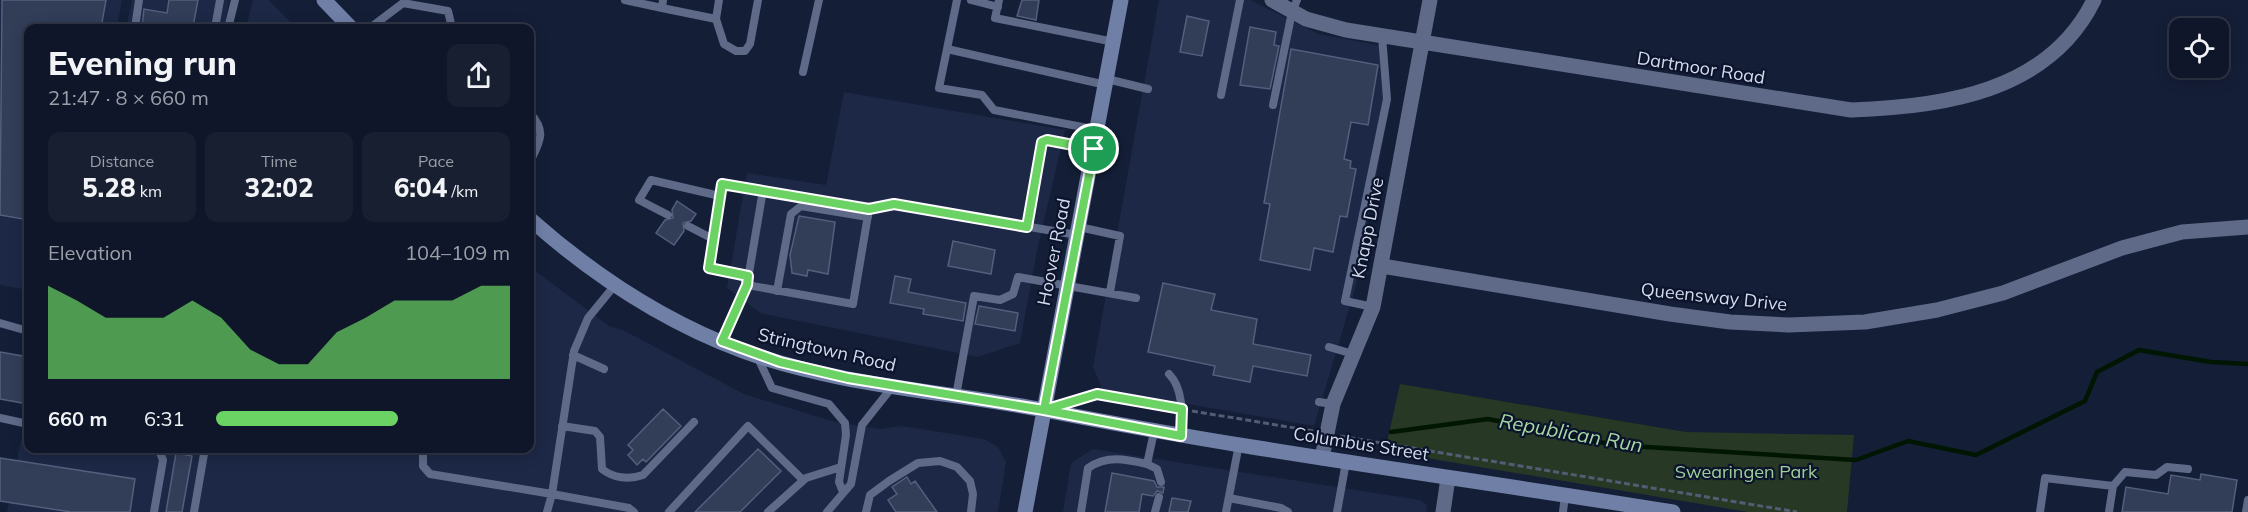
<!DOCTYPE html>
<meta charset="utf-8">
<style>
:root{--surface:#0f1629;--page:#181f31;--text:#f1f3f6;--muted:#9b9fa8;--line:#2f3546;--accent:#6bd363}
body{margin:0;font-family:Mulish,sans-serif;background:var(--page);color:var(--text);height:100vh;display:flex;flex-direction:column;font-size:22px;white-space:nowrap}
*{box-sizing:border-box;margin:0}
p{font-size:20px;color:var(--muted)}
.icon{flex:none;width:33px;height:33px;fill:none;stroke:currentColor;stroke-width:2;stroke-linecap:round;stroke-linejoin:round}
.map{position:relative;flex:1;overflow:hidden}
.details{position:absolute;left:24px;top:24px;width:510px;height:429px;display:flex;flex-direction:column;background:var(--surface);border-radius:12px;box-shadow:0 3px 15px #0003,0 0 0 2px var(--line)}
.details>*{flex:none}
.buttons{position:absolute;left:2169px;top:18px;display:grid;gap:12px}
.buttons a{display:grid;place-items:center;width:60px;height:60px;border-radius:12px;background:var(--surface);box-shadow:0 3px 15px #0003,0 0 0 2px var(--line);font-size:30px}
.pin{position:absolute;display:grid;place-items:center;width:51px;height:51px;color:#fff;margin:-26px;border:3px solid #fff;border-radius:50%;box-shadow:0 2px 6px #0007}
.round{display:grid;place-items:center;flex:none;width:63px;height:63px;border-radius:12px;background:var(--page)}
.summary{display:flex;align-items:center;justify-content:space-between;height:102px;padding:0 24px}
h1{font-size:33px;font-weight:800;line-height:45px}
.metrics{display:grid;grid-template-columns:repeat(3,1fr);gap:9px;height:102px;padding:6px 24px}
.metrics div{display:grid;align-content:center;border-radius:12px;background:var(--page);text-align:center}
.metrics b{font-size:26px;font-weight:800}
.metrics small{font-size:16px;font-weight:400}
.metrics p{font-size:16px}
.chart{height:168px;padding:12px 24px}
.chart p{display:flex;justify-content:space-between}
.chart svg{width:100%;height:108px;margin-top:6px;fill:var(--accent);opacity:.7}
ul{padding:0 24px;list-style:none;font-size:20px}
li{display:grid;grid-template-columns:96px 72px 1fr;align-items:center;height:45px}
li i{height:15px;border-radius:8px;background:var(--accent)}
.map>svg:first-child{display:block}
.built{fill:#1c2845}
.green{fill:#273825}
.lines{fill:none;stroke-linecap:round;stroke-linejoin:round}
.stream{stroke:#001600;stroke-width:4.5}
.building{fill:#323d58;stroke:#535f7d;stroke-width:1.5}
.path{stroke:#525c72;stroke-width:3;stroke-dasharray:6 3;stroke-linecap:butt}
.lane{stroke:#5e6a88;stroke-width:8}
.street{stroke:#5e6a88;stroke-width:15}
.secondary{stroke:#6f7fa6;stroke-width:15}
.route-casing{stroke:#fff;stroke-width:12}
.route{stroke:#6bd363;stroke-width:8}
.labels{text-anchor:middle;stroke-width:4.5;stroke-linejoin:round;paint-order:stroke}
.street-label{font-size:18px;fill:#d3dbec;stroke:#0b142c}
.park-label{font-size:18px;fill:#9fcf99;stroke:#0b142c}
.water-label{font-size:20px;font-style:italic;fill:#a7d8a2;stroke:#0b142c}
</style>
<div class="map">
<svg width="2248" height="512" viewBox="0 0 2248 512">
<rect width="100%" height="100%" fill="#141e37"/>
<path class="built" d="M0 0H122L117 28H28V290L0 285Z
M132 0H229L224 28H126Z
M253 0H269L296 28H246Z
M1159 0H1250L1319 34 1387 47 1391 100 1355 289 1314 426 1102 389 1093 367Z
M844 92 1065 130 1037 251 1020 343 978 357 760 313 727 288 747 173 826 185Z
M530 267 609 326 623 330 744 394 835 422 881 429 902 426 984 439 998 447 1006 462 998 512H7L28 405V448H530Z
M1093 449 1420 500 1427 505 1426 512H1063L1071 463Z"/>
<path class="green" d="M1400 384 1686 432 1854 435 1847 512H1748L1385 451Z"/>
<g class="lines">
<path class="stream" d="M1391 432 1488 419 1614 445 1856 460 1908 441 1976 455 2085 401 2097 372 2139 350 2211 362 2248 364"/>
</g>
<path class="building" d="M2 0H106L101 28H28V188L23 219 0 215Z
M169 0H198L193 27 158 28 142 26 144 9 167 13Z
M1022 0H1039L1036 20 1017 16Z
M1187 16 1209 21 1202 56 1180 52Z
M1250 27 1276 32 1274 45 1279 46 1270 89 1240 85Z
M1291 49 1378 65 1368 125 1351 122 1344 159 1351 161 1350 168 1356 169 1347 217 1340 216 1333 252 1314 248 1310 270 1260 260 1270 204 1264 203Z
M677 201 696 214 691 221 683 223 684 231 674 245 656 233 665 220 673 218 672 210Z
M799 216 835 222 828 274 808 270 807 276 792 273 790 255Z
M953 241 995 250 991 274 948 266Z
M895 276 911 279 908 292 966 303 963 321 923 314 924 309 890 303Z
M1163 283 1215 294 1211 310 1257 319 1253 344 1311 355 1307 376 1253 366 1250 382 1213 375 1215 366 1148 352Z
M979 306 1018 313 1015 331 975 324Z
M0 352 28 357V404L0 399Z
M663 409 681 426 646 462 643 459 637 465 628 455 633 450 628 445Z
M758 449 781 471 740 512H695Z
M176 453 192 456 182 512H166Z
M0 458 135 479 130 512H71L0 501Z
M1112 473 1154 481 1157 487H1164L1163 493 1157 491 1153 496 1142 494 1139 512H1105Z
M2201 474 2237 480 2232 512H2122L2126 487 2168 494 2171 475 2200 480Z
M907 477 911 484 915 481 937 512H896L888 500 897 494 892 487Z
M1172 498 1191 501 1188 512H1169Z"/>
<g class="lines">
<path class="path" d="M1075 401 1097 394 1171 407
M1192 411 1313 431
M1340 436 1797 512"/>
<path class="lane" d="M625 0 662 8 663 0
M971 0 998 7
M999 0 995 18 1114 42
M662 8 716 19 719 0
M716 19 724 44 736 51H745L750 44 758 0
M135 28 139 0
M215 28 220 0
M228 28 235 0
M370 28 403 3 448 11 452 28
M947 49 957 0
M803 72 819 0
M1107 79 1148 89
M1221 95 1240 0
M1273 105 1292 12 1297 0
M530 113C547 132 540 141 530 162
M1098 130 994 110 982 95 939 88 947 49 1106 85
M869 209 894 204 1077 235
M668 215 639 200 651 180 720 196
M688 226 713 239
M1027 227 1042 142 1047 140 1094 149
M1079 227 1120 236 1110 292
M615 285 588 318 574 351 552 494 629 508 634 512
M747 285 853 304 869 209 763 190
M777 291 791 214 801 206 868 217
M1373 307 1345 301 1387 99 1382 36
M0 323 28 331
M722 341 747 285 763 190 721 184 709 268 748 276
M1329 347 1353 354
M573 355 604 369
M757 356 772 388 829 404 845 423 846 435 839 482 843 492
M1169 374C1184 389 1182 416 1181 436
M956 396 974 296 1000 300 1013 294 1018 277 1136 298
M1319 402 1333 404
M0 418 28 424
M562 426 595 431 600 437 602 469C613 478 629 480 643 475L694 422
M423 448V466L430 474 552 494 547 512
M1147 464 1157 469 1161 482
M2113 486 2125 472 2156 475 2167 467 2188 469
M1229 498 1281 508 1288 512
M154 512 163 460 159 450 156 448
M194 512 205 448
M669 512 748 426 803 480
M768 512 806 478 841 467
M827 512 851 484 862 425 893 386
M866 512 870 495 889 481 918 463 940 461 957 467 970 481 973 494 971 512
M1081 512 1088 468C1107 455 1125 459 1147 464L1154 432
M1155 512 1159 497
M1226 512 1239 444
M1337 512 1346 462
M1563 512 1565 495
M2040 512 2045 478 2113 486 2109 512
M2246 512 2248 500"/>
<path class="street" d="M1272 0 1306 19 1346 30 1851 110C1943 107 2049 92 2094 0
M1382 266 1670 314 1730 322 1789 325 1865 322 1937 310 2003 293 2122 248 2182 232 2248 227
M1322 458 1333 404 1373 307 1430 0
M1443 512 1448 478"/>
<path class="secondary" d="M324 0 351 28
M530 219C592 274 665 322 743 351 839 386 944 391 1044 410 1252 451 1463 478 1673 512
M1025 512 1121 0"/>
</g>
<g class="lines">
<g class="route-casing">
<path id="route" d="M1094 149 1047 140 1042 142 1027 227 894 204 869 209 722 184 709 268 748 276 747 285 722 341 780 362 848 378 1044 410 1097 394 1182 409 1181 436 1044 410 1094 149"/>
</g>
<use href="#route" class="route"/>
</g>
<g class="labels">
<g class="street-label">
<text transform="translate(1701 68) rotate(9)" y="6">Dartmoor Road</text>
<text transform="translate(1368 228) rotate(-79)" y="6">Knapp Drive</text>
<text transform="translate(1054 252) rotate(-79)" y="6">Hoover Road</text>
<text transform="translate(1714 297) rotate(6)" y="6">Queensway Drive</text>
<text transform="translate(827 350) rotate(13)" y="6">Stringtown Road</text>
<text transform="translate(1361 444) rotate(9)" y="6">Columbus Street</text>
</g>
<g class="park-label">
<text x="1746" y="478">Swearingen Park</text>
</g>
<g class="water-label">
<text transform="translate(1571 433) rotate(10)" y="7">Republican Run</text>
</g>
</g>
</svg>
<div class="buttons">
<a><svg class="icon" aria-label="locate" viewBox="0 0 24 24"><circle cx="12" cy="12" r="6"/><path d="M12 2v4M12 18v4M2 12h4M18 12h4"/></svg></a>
</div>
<div class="pin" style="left:1094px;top:149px;background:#1e9e55"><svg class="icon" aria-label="arrive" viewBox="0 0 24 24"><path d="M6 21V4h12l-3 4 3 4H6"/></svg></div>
<section class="details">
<div class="summary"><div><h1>Evening run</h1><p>21:47 · 8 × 660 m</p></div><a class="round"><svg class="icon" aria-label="share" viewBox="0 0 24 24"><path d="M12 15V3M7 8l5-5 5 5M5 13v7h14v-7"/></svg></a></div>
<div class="metrics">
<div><p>Distance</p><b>5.28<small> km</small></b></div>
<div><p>Time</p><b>32:02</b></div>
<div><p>Pace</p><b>6:04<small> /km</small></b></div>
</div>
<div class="chart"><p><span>Elevation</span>104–109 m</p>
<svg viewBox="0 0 160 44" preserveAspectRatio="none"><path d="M0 44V6L10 12L20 19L30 19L40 19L50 12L60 19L70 32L80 38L90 38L100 25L110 19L120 12L130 12L140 12L150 6L160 6V44z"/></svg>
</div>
<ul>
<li><b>660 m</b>6:31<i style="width:62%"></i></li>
</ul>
</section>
</div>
